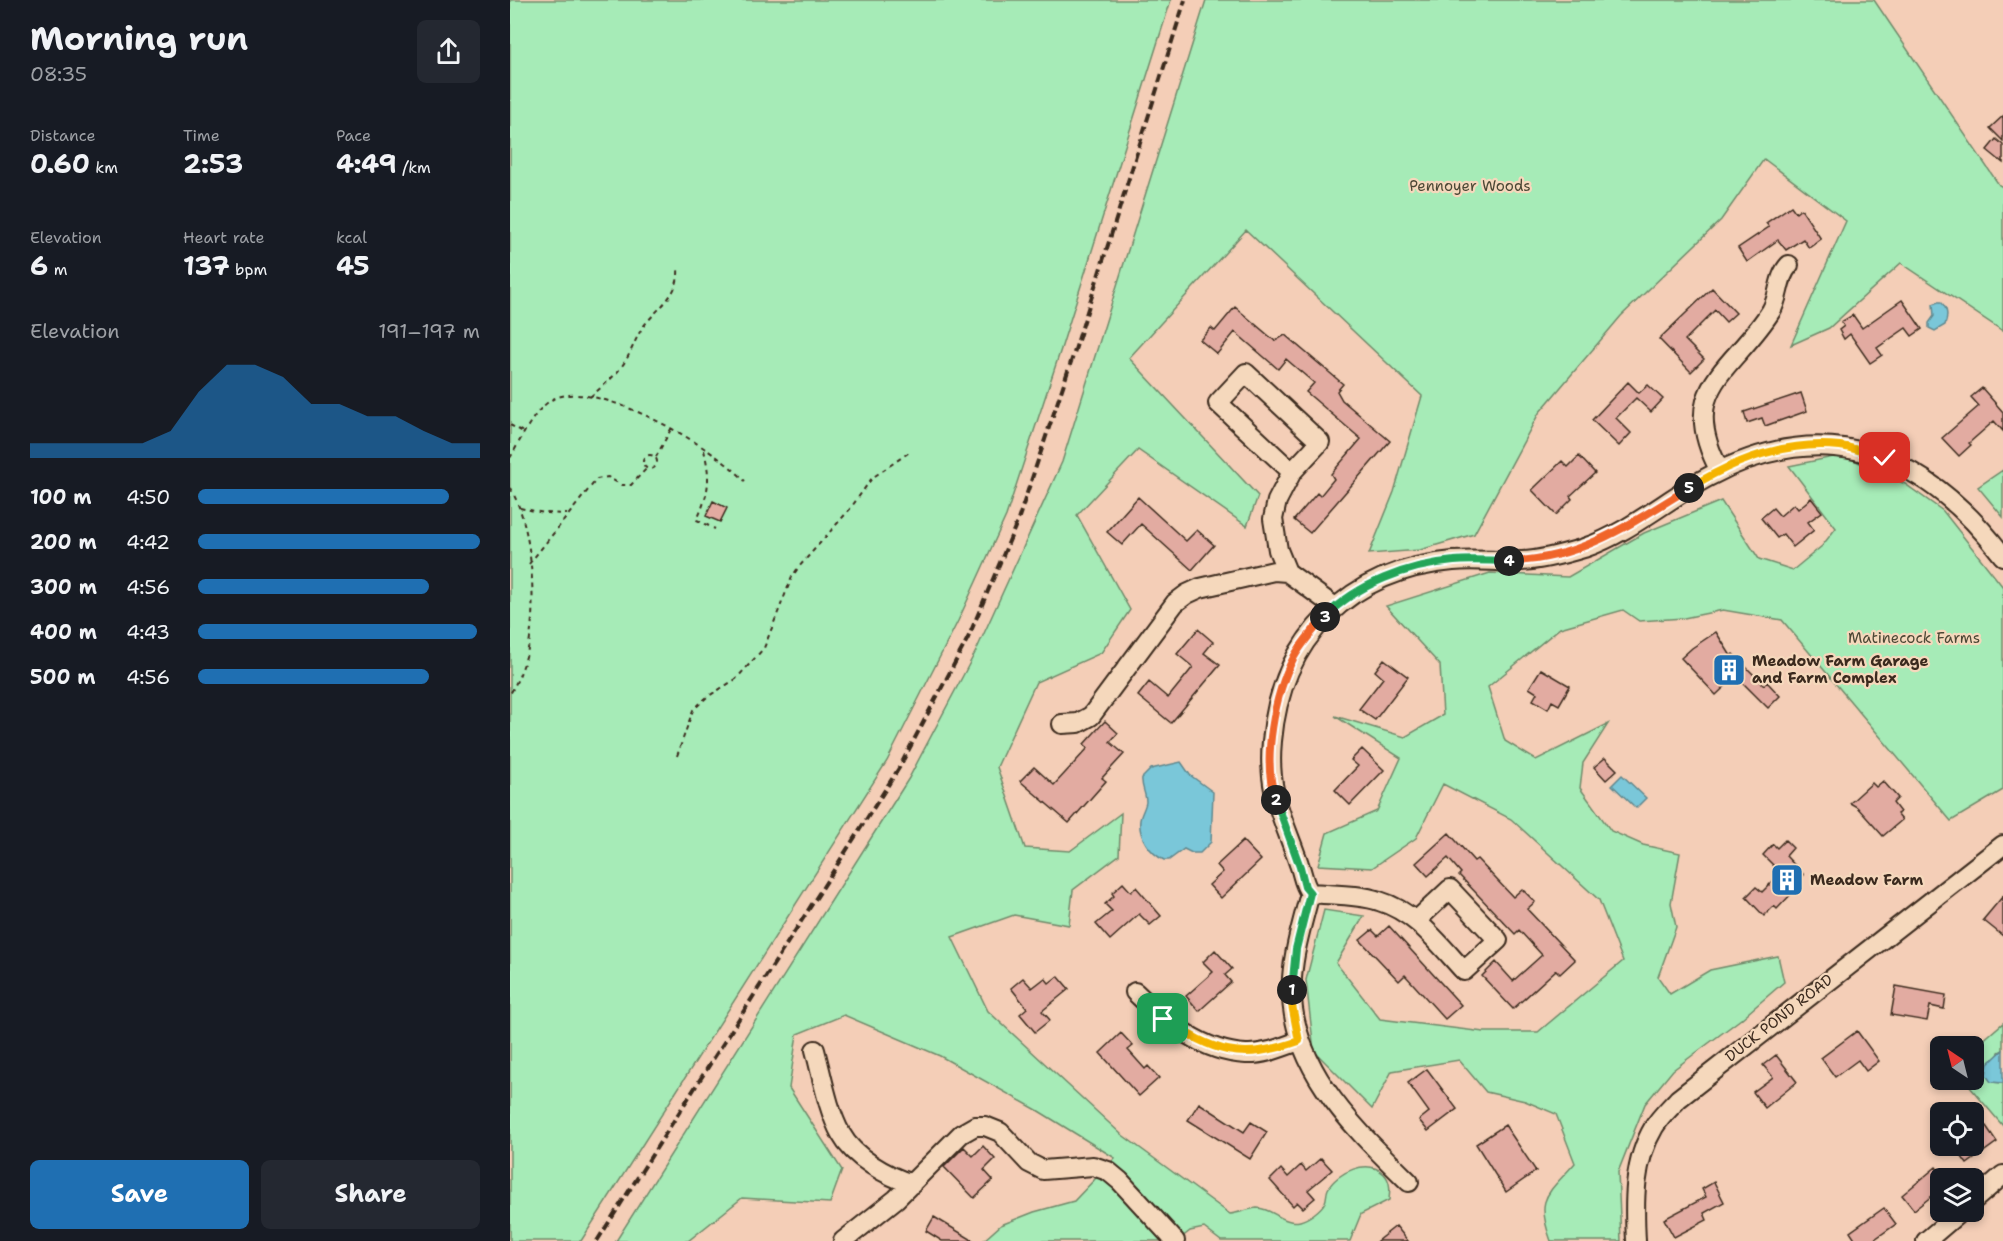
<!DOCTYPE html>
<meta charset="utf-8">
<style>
:root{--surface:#171b24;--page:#242831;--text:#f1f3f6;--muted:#9ea1a6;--accent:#1f6fb2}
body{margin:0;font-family:"Shantell Sans",sans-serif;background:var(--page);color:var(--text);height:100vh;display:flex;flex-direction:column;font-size:22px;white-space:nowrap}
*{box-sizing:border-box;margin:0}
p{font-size:20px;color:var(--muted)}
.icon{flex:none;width:33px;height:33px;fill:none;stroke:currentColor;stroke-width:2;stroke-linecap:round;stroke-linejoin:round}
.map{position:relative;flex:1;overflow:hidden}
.panel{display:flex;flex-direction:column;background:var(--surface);width:510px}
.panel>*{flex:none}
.needle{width:39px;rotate:325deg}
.buttons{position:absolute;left:1420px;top:1036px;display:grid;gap:12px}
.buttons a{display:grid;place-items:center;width:54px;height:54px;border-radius:9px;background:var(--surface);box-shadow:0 3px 9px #0003;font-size:30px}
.pin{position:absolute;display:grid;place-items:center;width:51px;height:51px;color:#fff;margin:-26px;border-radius:12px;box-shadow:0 3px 9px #0006}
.km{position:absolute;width:30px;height:30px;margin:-15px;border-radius:50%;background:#222;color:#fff;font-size:16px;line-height:30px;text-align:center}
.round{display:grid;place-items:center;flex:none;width:63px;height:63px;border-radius:9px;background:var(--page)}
.head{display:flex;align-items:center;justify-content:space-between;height:102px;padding:0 30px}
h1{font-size:33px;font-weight:700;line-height:45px}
.metrics{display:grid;grid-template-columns:repeat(3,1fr);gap:9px;height:102px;padding:6px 30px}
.metrics div{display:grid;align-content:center}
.metrics b{font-size:26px;font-weight:700}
.metrics small{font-size:16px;font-weight:400}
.metrics p{font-size:16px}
.chart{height:168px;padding:12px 30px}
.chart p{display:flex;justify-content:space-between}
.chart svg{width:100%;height:108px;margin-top:6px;fill:var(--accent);opacity:.7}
.primary-button{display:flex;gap:12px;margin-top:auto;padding:12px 30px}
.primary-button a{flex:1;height:69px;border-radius:9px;background:var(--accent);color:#fff;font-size:24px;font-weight:700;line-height:69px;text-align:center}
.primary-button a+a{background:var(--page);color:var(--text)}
ul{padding:0 30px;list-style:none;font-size:20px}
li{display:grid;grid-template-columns:96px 72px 1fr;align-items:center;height:45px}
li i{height:15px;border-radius:8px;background:var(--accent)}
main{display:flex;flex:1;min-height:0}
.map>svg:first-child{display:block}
.green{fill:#a6ebb7;stroke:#708a6a;stroke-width:1.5}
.water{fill:#7ac7d9;stroke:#61888e;stroke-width:1.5}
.building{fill:#e2aba1;stroke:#3b2a1e;stroke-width:1.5}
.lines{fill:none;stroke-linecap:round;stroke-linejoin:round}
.minor-casing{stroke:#3b2a1e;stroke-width:22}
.path{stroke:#3b2a1e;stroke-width:2;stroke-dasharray:4.5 4.5;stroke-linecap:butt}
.minor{stroke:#f5d8bc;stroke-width:18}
.rail{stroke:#3b2a1e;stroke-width:4;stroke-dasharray:9 4.5;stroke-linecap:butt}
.split-1-casing{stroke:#fff;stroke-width:12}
.split-2-casing{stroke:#fff;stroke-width:12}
.split-3-casing{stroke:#fff;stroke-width:12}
.split-4-casing{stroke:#fff;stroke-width:12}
.split-5-casing{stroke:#fff;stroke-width:12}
.split-6-casing{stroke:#fff;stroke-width:12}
.split-1{stroke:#f5b400;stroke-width:8}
.split-2{stroke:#22a559;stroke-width:8}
.split-3{stroke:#f0652b;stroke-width:8}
.split-4{stroke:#22a559;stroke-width:8}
.split-5{stroke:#f0652b;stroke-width:8}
.split-6{stroke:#f5b400;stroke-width:8}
.labels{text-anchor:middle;stroke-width:4.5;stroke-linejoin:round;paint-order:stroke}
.park-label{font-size:15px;fill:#4b4735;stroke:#f5d8bc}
.poi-label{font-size:15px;font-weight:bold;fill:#3b2a1e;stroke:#f5d8bc;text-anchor:start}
.street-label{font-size:15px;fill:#3b2a1e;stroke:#f5d8bc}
</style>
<main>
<section class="panel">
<div class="head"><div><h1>Morning run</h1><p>08:35</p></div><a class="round"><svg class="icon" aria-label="share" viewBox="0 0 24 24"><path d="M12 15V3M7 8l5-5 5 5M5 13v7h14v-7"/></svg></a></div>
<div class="metrics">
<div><p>Distance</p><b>0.60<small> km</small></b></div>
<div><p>Time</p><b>2:53</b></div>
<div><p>Pace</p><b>4:49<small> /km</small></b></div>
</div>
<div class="metrics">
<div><p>Elevation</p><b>6<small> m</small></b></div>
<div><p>Heart rate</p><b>137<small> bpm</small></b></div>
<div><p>kcal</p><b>45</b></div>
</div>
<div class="chart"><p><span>Elevation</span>191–197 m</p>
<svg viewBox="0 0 160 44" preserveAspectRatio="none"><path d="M0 44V38L10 38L20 38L30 38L40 38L50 33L60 17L70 6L80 6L90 11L100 22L110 22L120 27L130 27L140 33L150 38L160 38V44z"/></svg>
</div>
<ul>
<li><b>100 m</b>4:50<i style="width:89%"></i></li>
<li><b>200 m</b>4:42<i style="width:100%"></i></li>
<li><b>300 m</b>4:56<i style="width:82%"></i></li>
<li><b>400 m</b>4:43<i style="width:99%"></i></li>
<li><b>500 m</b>4:56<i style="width:82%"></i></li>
</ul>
<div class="primary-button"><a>Save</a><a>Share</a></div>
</section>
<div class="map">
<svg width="1493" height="1241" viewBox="0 0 1493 1241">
<rect width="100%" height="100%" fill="#f4ceb7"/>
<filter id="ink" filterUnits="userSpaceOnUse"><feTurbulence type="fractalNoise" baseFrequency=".0167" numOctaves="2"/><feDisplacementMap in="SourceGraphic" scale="12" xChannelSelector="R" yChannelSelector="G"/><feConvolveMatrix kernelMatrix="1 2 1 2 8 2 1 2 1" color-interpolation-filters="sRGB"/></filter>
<g filter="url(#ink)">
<path class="green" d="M0 0H661L551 349 496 516 448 621 377 761 71 1241H0Z
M696 0H1364L1489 185 1493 187V331L1391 263 1319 328 1281 345 1336 221 1254 159 1211 220 1111 316 1029 413 964 534 910 550 859 554 884 492 912 396 736 230 619 358 748 496 737 526 628 450 567 515 620 610 591 653 526 682 487 767 515 848 560 851 611 813 609 855 563 890 559 925 504 915 442 937 478 1011 611 1134 720 1214C729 1213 738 1209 747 1208 763 1208 773 1225 790 1221 798 1219 811 1210 815 1202 817 1198 816 1193 818 1189 827 1172 858 1158 874 1174 881 1181 880 1191 879 1200L851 1214 840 1241H711L694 1228 680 1231 671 1238V1241H473L491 1225 524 1212 564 1201 605 1158 527 1110 430 1056 334 1015 287 1034 279 1088 332 1170 320 1203 232 1198 178 1241H106L399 778 466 651 552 462Z
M1333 455 1395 484 1433 511 1493 587V790L1441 821 1272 620 1213 610 1174 618 1129 621 1113 610 1050 628 978 687 995 741 1026 760 1098 724 1073 763 1070 788 1101 831 1133 845 1170 853 1161 903 1166 927 1148 977 1160 994 1200 970 1268 956 1274 982 1231 1019 1163 1070 1135 1104 1108 1172 1111 1241H1041C1025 1197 1037 1195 1065 1163L1046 1114 1015 1101 976 1092 949 1060 882 1071 862 1109 804 1051 796 980 814 910 854 916 826 963 870 1019 974 1032H1028L1113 961 1089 900 1001 819 933 784 906 838 862 868 808 865 817 833 867 811 891 758 825 716 895 737 933 715 930 665 876 606 980 573 1058 577 1134 533 1211 501 1249 559 1283 570 1312 546 1326 528 1279 466Z
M1493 470V517L1468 487Z
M1493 1023V1050L1489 1052 1482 1082 1493 1083V1126L1454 1080H1464V1048Z"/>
<path class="water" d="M1428 302H1431C1438 309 1438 316 1435 325L1425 331 1419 328V323L1424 316 1423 304Z
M671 762 680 775 703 792 701 842 690 853H682L674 849 659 860H654C640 853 628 837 630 820 631 814 635 808 636 802 636 793 631 787 632 778L641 769Z
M1112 775 1136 798 1126 808 1102 785Z
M1493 1050V1083L1481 1082 1476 1075 1478 1064Z"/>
<path class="building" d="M1493 116V141L1480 128Z
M1486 139 1493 145V163L1477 150Z
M1281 206 1286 213 1291 209 1311 239 1299 248 1293 239 1276 250 1268 240 1237 262 1228 248 1259 227 1256 223Z
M1202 288 1226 313 1216 322 1205 310 1175 340 1194 359 1181 372 1149 339Z
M1392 300 1412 329 1402 336 1396 328 1367 348 1372 355 1360 363 1340 334 1334 339 1329 330 1334 326 1331 322 1343 315 1352 328Z
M725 307 765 341 775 335 833 384 827 391 832 400 880 441 800 533 784 520 807 493 810 496 824 479 821 474 851 439 796 392 804 383 776 359 768 369 725 332 707 354 690 340 701 328 705 331Z
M1118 382 1129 393 1138 385 1153 399 1141 412 1126 398 1106 418 1121 433 1109 446 1082 420Z
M1472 388 1493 412V431L1484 421 1459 443 1461 445 1449 456 1432 438 1469 406 1461 397Z
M1291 393 1297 411 1255 426 1252 418 1237 423 1234 412Z
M1069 456 1085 473 1060 496 1062 499 1046 515 1022 490 1052 461 1058 467Z
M628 497 676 541 687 530 704 545 682 570 631 524 612 545 597 532Z
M1301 498 1312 512 1298 522 1304 530 1283 547 1273 534 1267 538 1251 518 1263 508 1270 516 1284 504 1288 509Z
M203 501 217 508 210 522 196 516Z
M688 629 703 642 694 653 710 665 661 723 628 696 639 682 658 698 683 667 667 654Z
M1206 632 1221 656 1223 654 1254 685 1257 682 1270 696 1258 708 1226 676 1206 695 1171 658 1182 648Z
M874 659 898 677 865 720 849 709 873 678 865 671Z
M1031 669 1060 686 1049 705 1042 701 1038 709 1023 700 1027 693 1019 688Z
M595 721 608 733 600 742 614 754 592 778 596 781 559 823 510 781 524 767 544 785 578 748 574 744Z
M852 749 874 770 840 805 825 790 848 766 841 760Z
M1095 758 1107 770 1096 780 1084 767Z
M1373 781 1388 798 1383 803 1390 812 1387 814 1392 820 1373 836 1347 807 1340 803 1362 783 1366 787Z
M939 833 964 861 967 859 1003 897 1012 889 1025 902 1017 909 1065 960 1050 974 1046 970 1003 1009 972 976 986 962 1003 981 1032 955 1009 930 1005 934 949 875 951 873 938 858 918 876 906 863Z
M1275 840 1283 848 1276 856 1294 875 1284 885 1287 888 1267 909 1264 906 1254 916 1236 897 1246 887 1252 892 1271 873 1253 855 1263 844 1267 848Z
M733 841 751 860 711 898 699 885 713 872 707 865Z
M613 883 621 892 626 887 651 916 640 925 629 914 600 940 586 924 602 911 595 904 604 896 602 893Z
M1493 896V936L1473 920Z
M879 926 951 1005 935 1019 895 975 889 981 850 940 862 930 868 936Z
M705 950 722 969 715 975 721 982 689 1011 676 996 703 972 693 962Z
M548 976 559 989 532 1011 540 1020 525 1032 510 1014 517 1008 501 988 513 978 522 988 535 978 539 983Z
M1386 986 1436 995 1434 1009 1420 1006 1417 1021 1381 1015Z
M1347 1031 1369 1061 1356 1071 1348 1060 1325 1077 1311 1058Z
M611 1033 623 1046 618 1050 635 1069 638 1066 649 1078 629 1096 590 1053Z
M1266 1055 1287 1082 1255 1108 1243 1092 1263 1077 1253 1065Z
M917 1069 947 1109 918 1131 909 1120 919 1112 898 1083Z
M689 1103 734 1132 741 1122 757 1132 740 1159 678 1120Z
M995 1125 1026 1171 996 1192 966 1144Z
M1476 1126 1487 1142 1457 1164 1444 1146H1464V1134Z
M473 1146 485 1159 474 1170 483 1180 464 1198 434 1167 454 1147 463 1156Z
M811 1158 822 1170 798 1190 805 1198 793 1208 787 1202 783 1206 760 1180 771 1169 778 1177 791 1165 796 1171Z
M1426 1167 1431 1173V1189L1404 1210 1392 1195Z
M1204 1182 1214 1202 1194 1213 1197 1220 1164 1237 1154 1219 1196 1197 1192 1189Z
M1374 1208 1386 1224 1362 1241H1346L1340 1232Z
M424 1217 464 1241H432L416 1231Z
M886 1226 898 1241H867Z"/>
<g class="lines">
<g class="minor-casing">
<path id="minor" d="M1210 471C1165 388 1223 371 1261 311 1270 296 1267 278 1279 265
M782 472 708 403 736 373 810 442 782 472 767 501 763 519 768 550 777 572 825 607
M552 724 568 723 581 716 665 603 677 594 690 588 764 571 777 572
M800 893C793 884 793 874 789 864 773 817 757 793 762 741 771 638 839 570 943 561 966 559 989 562 1012 561 1033 560 1054 554 1074 548 1119 533 1157 499 1198 477 1317 413 1415 454 1493 556
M800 893C822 895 849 894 869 901 906 912 929 944 954 971L988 940 940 889 907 920
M800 893C793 921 784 949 782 978 776 1064 842 1126 899 1182
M625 992C655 1021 692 1052 736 1054 754 1055 772 1047 789 1041
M305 1050C312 1076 318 1111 331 1134 344 1158 377 1176 402 1184
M1464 1200 1493 1175
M333 1241 386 1199 451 1134 465 1126H475L490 1132 519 1163 533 1170 583 1166 598 1171 610 1181 665 1241
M1126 1241C1124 1202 1123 1162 1144 1127 1150 1117 1160 1108 1168 1099L1493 845
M1416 1241 1450 1212"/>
</g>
<path class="path" d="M80 397C93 386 107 375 116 360 122 350 126 337 133 327 147 308 170 295 168 269
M0 425 15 433
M194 450C201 480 199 492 187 520L205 529
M133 462a7 7 0 1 1 14 0a7 7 0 1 1-14 0Z
M146 457 161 429
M0 458C11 440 23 410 43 399 85 377 206 448 235 481
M0 488C22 523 26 597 20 638 17 658 10 677 0 694
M10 508 34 513 57 514
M19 564 87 479 98 477 111 485H121L137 468
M167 756 183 710 197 697 226 679 254 648 282 577 288 568 340 509 362 478 401 451"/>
<use href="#minor" class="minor"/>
<path class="rail" d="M87 1241 389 768 458 638 508 520 564 353 675 0"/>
</g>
</g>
<g class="lines" filter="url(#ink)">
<g class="split-1-casing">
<path id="split-1" d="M653 1019C706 1052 729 1062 789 1041L782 1005V990"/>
</g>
<g class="split-2-casing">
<path id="split-2" d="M766 800 790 867 795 887 800 893 786 949 782 990"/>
</g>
<g class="split-3-casing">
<path id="split-3" d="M766 800C751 761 765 693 784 657 792 643 804 629 815 617"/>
</g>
<g class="split-4-casing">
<path id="split-4" d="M815 617C847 584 898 565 944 561 962 559 981 561 999 561"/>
</g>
<g class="split-5-casing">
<path id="split-5" d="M999 561C1068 561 1122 523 1179 488"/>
</g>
<g class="split-6-casing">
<path id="split-6" d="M1179 488C1223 461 1277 440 1330 446 1345 448 1361 454 1375 458"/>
</g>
<use href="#split-1" class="split-1"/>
<use href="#split-2" class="split-2"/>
<use href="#split-3" class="split-3"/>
<use href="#split-4" class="split-4"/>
<use href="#split-5" class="split-5"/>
<use href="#split-6" class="split-6"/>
</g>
<defs>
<g id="building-square" transform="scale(1.725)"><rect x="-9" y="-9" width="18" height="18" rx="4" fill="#1f6fb2" stroke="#f5d8bc"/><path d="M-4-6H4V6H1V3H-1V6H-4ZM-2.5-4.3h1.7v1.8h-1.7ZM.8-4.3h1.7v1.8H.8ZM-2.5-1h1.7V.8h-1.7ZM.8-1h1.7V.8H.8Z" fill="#fff"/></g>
</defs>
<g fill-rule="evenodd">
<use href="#building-square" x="1219" y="670"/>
<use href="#building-square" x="1277" y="880"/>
</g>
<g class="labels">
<g class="park-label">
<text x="960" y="191">Pennoyer Woods</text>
<text x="1404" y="643">Matinecock Farms</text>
</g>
<g class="poi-label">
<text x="1242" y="666">Meadow Farm Garage<tspan x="1242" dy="17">and Farm Complex</tspan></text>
<text x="1300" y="885">Meadow Farm</text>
</g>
<g class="street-label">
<text transform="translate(1269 1018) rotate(-38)" y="5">DUCK POND ROAD</text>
</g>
</g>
</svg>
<div class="buttons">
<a><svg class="needle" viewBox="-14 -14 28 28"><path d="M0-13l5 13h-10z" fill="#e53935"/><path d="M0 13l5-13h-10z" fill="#9ea1a6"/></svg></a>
<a><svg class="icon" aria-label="locate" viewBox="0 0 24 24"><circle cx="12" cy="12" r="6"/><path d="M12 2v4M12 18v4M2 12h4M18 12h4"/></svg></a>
<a><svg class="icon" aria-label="layers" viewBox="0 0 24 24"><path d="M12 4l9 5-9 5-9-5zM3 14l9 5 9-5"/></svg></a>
</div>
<div class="pin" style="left:653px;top:1019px;background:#1e9e55"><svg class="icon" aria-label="arrive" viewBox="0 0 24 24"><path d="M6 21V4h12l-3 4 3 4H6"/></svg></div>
<div class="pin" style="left:1375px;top:458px;background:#d93025"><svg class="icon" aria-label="check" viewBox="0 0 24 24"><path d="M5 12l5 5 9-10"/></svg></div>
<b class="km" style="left:782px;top:990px">1</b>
<b class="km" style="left:766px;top:800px">2</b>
<b class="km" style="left:815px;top:617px">3</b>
<b class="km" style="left:999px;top:561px">4</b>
<b class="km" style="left:1179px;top:488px">5</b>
</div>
</main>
